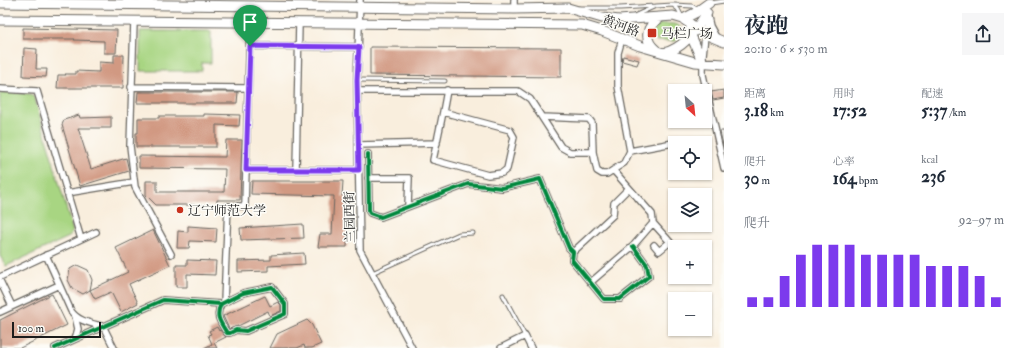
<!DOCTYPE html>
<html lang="zh">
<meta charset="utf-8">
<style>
:root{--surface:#fff;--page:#f6f6f7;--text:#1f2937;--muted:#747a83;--accent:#7c3aed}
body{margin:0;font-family:"IM FELL Double Pica","Noto Serif SC",serif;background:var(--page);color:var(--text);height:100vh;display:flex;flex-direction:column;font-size:15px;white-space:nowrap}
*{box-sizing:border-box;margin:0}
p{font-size:13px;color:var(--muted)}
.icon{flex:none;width:22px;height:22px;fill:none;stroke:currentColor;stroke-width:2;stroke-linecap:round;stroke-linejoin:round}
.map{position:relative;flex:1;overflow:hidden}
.side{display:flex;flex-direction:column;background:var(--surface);width:300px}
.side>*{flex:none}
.needle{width:26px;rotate:153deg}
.controls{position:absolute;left:668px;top:84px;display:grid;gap:8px}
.controls a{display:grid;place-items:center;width:44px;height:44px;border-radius:0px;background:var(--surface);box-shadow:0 1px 3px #0004;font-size:20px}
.scale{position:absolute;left:12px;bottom:10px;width:89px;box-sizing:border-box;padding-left:4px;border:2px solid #1c1c1c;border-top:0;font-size:11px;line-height:14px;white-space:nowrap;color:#1c1c1c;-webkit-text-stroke:3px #fdfcf7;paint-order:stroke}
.pin{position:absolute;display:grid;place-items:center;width:34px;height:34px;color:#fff;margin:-41px -17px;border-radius:50% 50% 50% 0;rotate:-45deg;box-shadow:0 0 4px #0007}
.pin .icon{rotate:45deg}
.round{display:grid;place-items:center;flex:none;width:42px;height:42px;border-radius:0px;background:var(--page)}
.headline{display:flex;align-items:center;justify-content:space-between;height:68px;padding:0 20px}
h1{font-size:22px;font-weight:700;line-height:30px}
.metrics{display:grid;grid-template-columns:repeat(3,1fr);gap:6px;height:68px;padding:4px 20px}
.metrics div{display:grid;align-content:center}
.metrics b{font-size:17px;font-weight:700}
.metrics small{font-size:11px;font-weight:400}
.metrics p{font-size:11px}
.chart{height:112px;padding:8px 20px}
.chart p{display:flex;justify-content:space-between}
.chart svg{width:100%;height:72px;margin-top:4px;stroke:var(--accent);stroke-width:6}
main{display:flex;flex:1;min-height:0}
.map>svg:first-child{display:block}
.green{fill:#a8d582;stroke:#62784f}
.building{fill:#d19982}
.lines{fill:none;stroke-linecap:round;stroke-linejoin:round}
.service-casing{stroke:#696660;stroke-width:5}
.minor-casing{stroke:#696660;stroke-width:8}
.primary-casing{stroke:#696660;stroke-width:11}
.service{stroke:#fff;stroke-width:3}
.minor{stroke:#fff;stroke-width:5.5}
.primary{stroke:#fff;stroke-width:9}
.cycleway-casing{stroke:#fdfcf7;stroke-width:6}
.cycleway{stroke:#00873e;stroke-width:4}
.route-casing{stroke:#fff;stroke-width:8}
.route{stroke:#7c3aed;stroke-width:5}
.poi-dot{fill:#c8321e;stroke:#fdfcf7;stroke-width:1.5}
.labels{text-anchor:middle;stroke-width:3;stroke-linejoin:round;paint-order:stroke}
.street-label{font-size:13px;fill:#1c1c1c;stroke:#fdfcf7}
.poi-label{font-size:13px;fill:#1c1c1c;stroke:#fdfcf7;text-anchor:start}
</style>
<main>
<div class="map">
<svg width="724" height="348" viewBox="0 0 724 348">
<rect width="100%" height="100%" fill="#fdfcf7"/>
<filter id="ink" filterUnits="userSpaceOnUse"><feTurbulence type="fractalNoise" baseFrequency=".025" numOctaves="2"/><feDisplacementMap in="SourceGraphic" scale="8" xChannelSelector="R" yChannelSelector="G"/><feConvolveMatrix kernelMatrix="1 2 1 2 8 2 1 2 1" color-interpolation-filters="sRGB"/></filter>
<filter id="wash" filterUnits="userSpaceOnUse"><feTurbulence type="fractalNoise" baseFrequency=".012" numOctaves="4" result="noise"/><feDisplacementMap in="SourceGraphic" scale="16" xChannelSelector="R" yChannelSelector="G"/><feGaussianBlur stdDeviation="0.9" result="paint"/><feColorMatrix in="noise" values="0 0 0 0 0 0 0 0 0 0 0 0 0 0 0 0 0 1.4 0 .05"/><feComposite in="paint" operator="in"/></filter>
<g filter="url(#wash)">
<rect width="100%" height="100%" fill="#f9eedd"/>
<path class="green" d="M660 24C670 24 683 21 683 35L676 41H656L654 39 652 32 657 26Z
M140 31H211V63H202V71H140Z
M0 92 31 94 35 99 73 231 69 237 6 266 0 256Z"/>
<g id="blocks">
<path class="building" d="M23 28 117 30 116 53H104V41L74 40 75 39H23Z
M370 47 561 48V77L370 75Z
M24 48 37 49 36 69H47L46 77 23 76Z
M114 55H124L123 88H57L58 75H66L65 74H76V71L99 72V62L114 63Z
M623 56 639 60 637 65 622 61Z
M724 90V98L713 100 711 92Z
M138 92H238L237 103H137Z
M204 114 240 115 239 126 216 125V147H136V133H138V118H159V116H204Z
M79 115 80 118 111 117V128H78L91 169 126 158 129 171 80 186 62 125 64 120Z
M720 131H724V146H723Z
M226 140H242L240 200H217V205H156L146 195V181H157V192H224L225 169 139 168V156L225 157Z
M252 181H343L342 196H349L347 247H318L320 234H332L334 196 251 194Z
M303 224 304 238 241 240 240 228Z
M188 226 217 228 216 242 190 241 189 248H177L178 231 188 232Z
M153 230 170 265 129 284 138 303 121 312 111 292 95 299 90 290 128 272 116 248Z
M304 253 305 264 268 266V271L238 272V261L271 260V255Z
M187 260 216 261 215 275 187 274V287H176V265H187Z
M77 265 88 270 92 280 90 290 83 294 72 288 68 280 70 269Z
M52 294 67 325 20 348H0V320Z
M265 296 270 306 278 302 281 305V311L270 316 268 311 238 326 229 329 223 316Z
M307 320 312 325 321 344 312 348H305L304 345 297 348H270L277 334Z
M217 327 219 331 220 330 226 337 214 343 217 348H204L212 344 208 335 211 334 209 331Z"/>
</g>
</g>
<g filter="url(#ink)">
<use href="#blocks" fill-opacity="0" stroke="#696660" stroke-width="1"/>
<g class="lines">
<g class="service-casing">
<path id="service" d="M711 3 724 1
M674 5 692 6 698 10
M579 8H620L656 6
M636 15 656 6 673 5 678 9 682 17
M357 80 445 81
M372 273 459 234 473 233
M503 295 525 336"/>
</g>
<g class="minor-casing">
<path id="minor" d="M360 0 357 80 360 250 412 348
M514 0V9
M707 16 703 55V75L724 168
M708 17 710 26 717 39
M134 22 130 146 135 187 171 254
M250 46 359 47
M131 87 248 88
M0 89 37 91 81 239
M358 91H518L530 99 561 147 570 152H593
M443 112 510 130 514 137 507 169 502 173 488 175 433 160C438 137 443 114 447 90
M542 117 589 119 592 123 593 152 597 171 602 174H607L624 163 630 151 618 86V53L622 39
M359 145 437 143
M630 151 684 141
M368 154 369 210 370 213 381 217 468 184 502 188 540 179 569 248 573 252 572 260 604 299H620L649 276 647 265 633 246
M246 170H359
M296 170 299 23
M614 171 652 214 653 223 670 242 659 251 654 245
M368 178H409L408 206
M67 193 134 182
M573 252 613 215 614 203 629 188
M46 255 71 311C78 321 90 323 101 326
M0 277 96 232
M0 281 12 306
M591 282 633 246 653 223
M224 302 228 206H245L250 22
M0 312 59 285
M75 316 78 329 75 339
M103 326 114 348
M55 348 163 300 221 304 243 293 272 287 285 304V314L246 331 236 330 230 333H227C220 322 215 316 221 304
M501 348 525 336 531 348"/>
</g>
<g class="primary-casing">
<path id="primary" d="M0 3 514 9 568 8 602 18 619 20 673 16 683 19 705 34 724 42
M683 19 695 13 709 3
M0 20 582 25 602 31 640 46 695 62 724 64
M689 31 703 63
M656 50C643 40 646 26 660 18
M664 53C685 48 695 30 707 13"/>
</g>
<use href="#service" class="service"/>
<use href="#minor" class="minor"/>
<use href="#primary" class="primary"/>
<g class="cycleway-casing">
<path id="cycleway" d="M368 154 369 210 370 213 381 217 468 184 502 188 540 179 569 248 573 252 572 260 604 299H620L649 276 647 265 633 246
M55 348 163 300 221 304 243 293 272 287 285 304V314L246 331 236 330 230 333H227C220 322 215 316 221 304"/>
</g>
<use href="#cycleway" class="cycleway"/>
</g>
</g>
<g class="lines" filter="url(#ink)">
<g class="route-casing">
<path id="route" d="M250 46 359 47 357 80 359 170H246Z"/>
</g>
<use href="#route" class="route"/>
</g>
<g class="poi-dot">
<rect x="647" y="28" width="10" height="10" rx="2"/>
<circle cx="180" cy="210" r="4"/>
</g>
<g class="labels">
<g class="street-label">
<text transform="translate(621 25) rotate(20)" y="5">黄河路</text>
<text transform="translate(349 217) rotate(-91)" y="5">兰园西街</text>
</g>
<g class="poi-label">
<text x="661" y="38">马栏广场</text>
<text x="188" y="215">辽宁师范大学</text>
</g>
</g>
</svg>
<div class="controls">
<a><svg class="needle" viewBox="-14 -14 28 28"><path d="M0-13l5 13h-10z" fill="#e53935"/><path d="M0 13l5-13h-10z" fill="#747a83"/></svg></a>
<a><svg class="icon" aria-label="locate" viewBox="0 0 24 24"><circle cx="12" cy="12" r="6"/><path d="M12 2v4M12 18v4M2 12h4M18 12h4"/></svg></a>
<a><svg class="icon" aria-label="layers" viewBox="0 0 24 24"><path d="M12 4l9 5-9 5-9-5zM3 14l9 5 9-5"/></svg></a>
<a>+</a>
<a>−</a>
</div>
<div class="scale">100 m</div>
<div class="pin" style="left:250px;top:46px;background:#1e9e55"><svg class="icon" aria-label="arrive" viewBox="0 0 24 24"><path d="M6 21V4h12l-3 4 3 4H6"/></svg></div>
</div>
<section class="side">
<div class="headline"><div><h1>夜跑</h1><p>20:10 · 6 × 530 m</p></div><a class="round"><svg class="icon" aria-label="share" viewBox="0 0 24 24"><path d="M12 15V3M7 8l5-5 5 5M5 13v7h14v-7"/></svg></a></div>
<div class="metrics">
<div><p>距离</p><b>3.18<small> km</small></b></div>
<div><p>用时</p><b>17:52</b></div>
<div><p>配速</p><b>5:37<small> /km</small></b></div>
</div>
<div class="metrics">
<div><p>爬升</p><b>30<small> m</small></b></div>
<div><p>心率</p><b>164<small> bpm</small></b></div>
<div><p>kcal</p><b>236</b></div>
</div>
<div class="chart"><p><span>爬升</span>92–97 m</p>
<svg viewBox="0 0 160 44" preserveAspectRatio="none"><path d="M5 44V38M15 44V38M25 44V25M35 44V12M45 44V6M55 44V6M65 44V6M75 44V12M85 44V12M95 44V12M105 44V12M115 44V19M125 44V19M135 44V19M145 44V25M155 44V38"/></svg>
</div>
</section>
</main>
